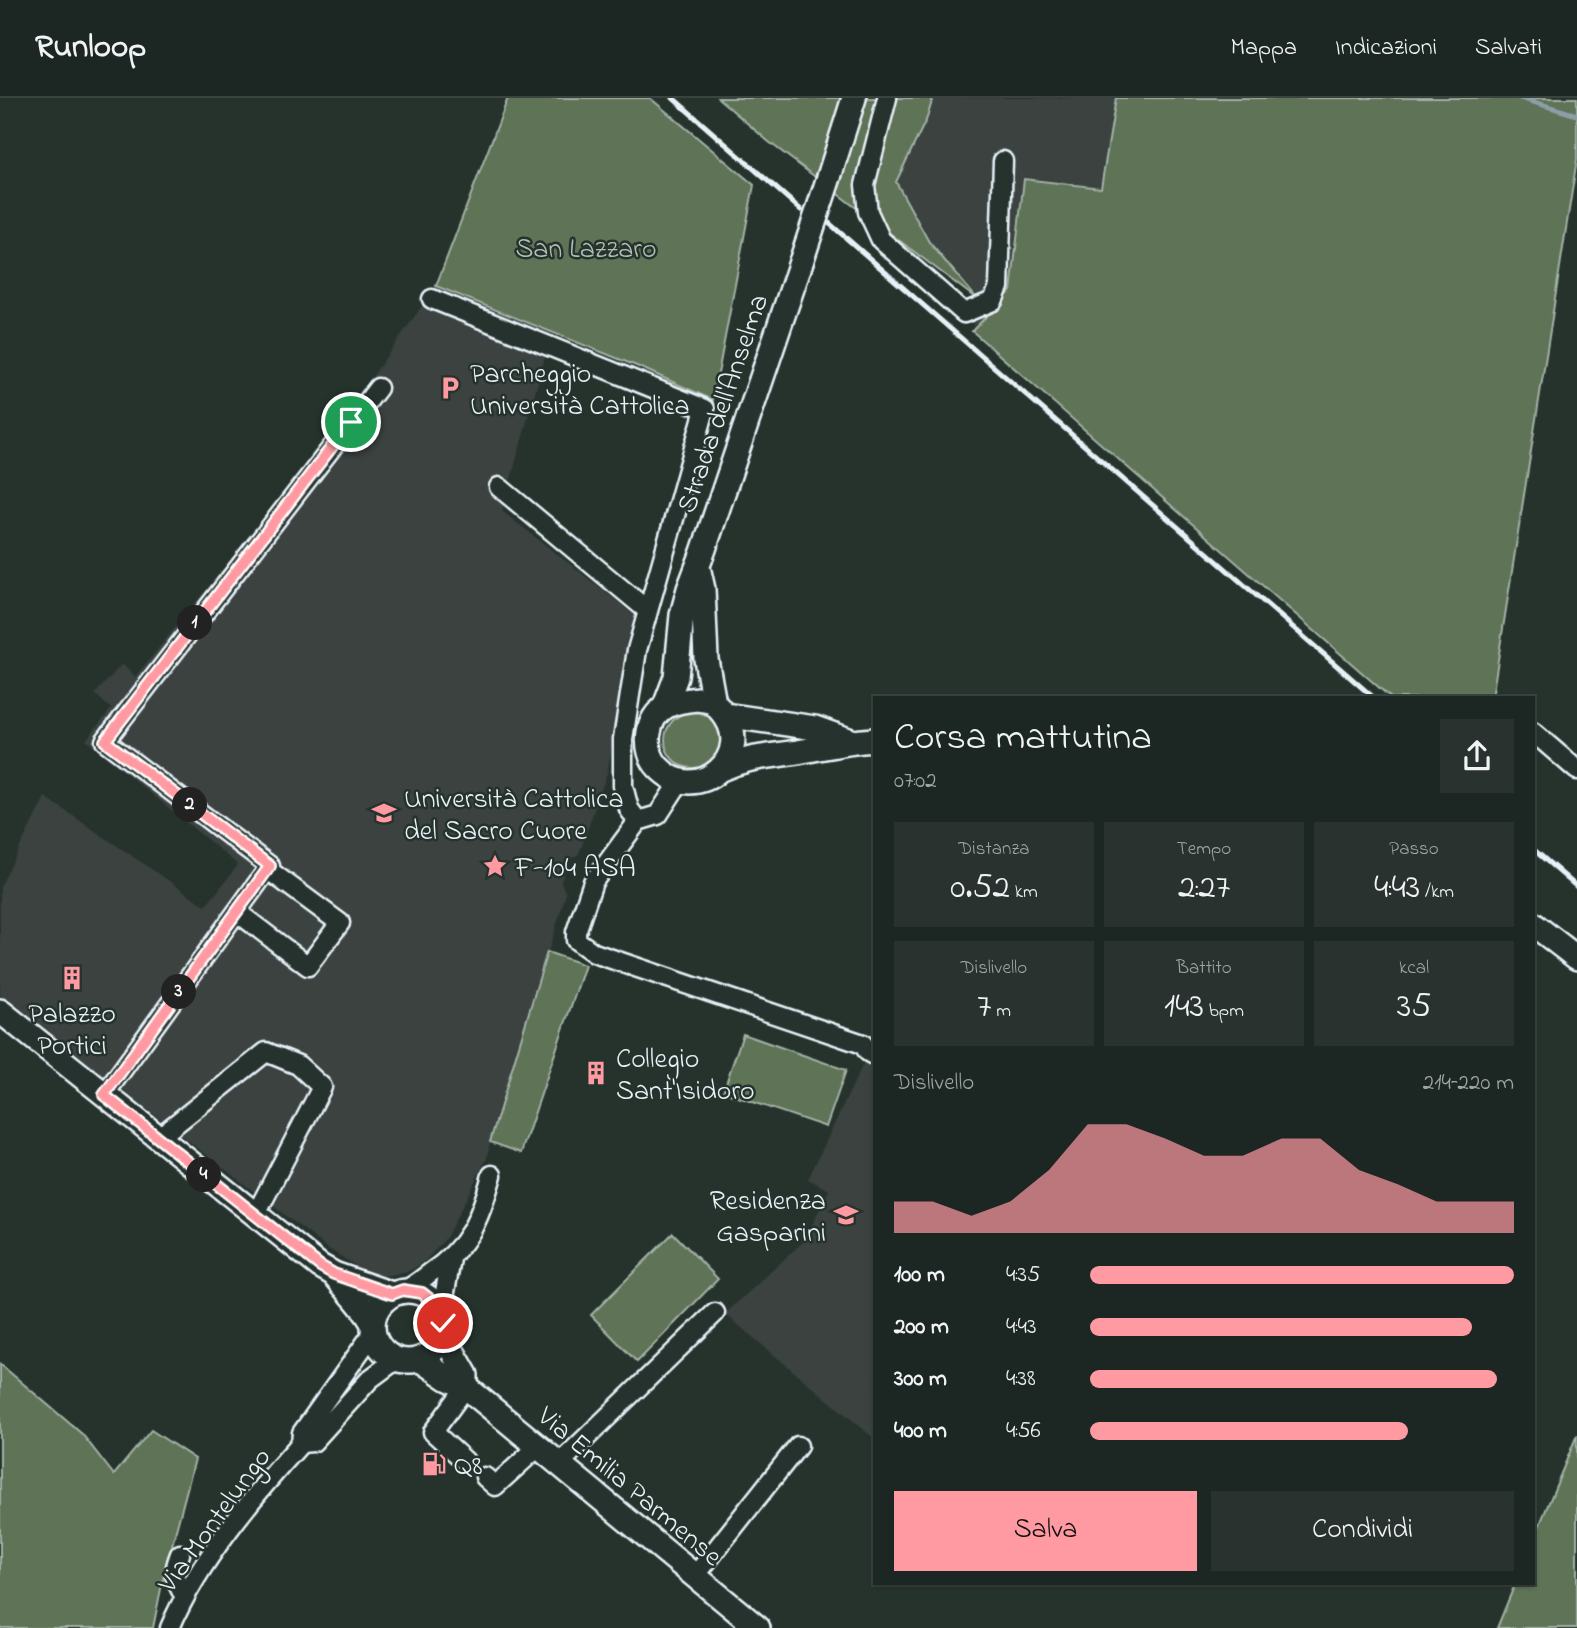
<!DOCTYPE html>
<html lang="it">
<meta charset="utf-8">
<style>
:root{--surface:#1c2622;--page:#29322f;--text:#f1f3f6;--muted:#a0a5a5;--line:#3a4340;--accent:#ff9aa2}
body{margin:0;font-family:"Indie Flower",sans-serif;background:var(--page);color:var(--text);height:100vh;display:flex;flex-direction:column;font-size:26px;white-space:nowrap}
*{box-sizing:border-box;margin:0}
p{font-size:23px;color:var(--muted)}
.icon{flex:none;width:38px;height:38px;fill:none;stroke:currentColor;stroke-width:2;stroke-linecap:round;stroke-linejoin:round}
.map{position:relative;flex:1;overflow:hidden}
.side{position:absolute;left:873px;top:598px;width:662px;height:889px;display:flex;flex-direction:column;background:var(--surface);border-radius:0px;box-shadow:0 2px 5px #0004,0 0 0 2px var(--line)}
.side>*{flex:none}
.pin{position:absolute;display:grid;place-items:center;width:60px;height:60px;color:#fff;margin:-30px;border:4px solid #fff;border-radius:50%;box-shadow:0 2px 7px #0007}
.km{position:absolute;width:35px;height:35px;margin:-18px;border-radius:50%;background:#222;color:#fff;font-size:19px;line-height:35px;text-align:center}
.round{display:grid;place-items:center;flex:none;width:74px;height:74px;border-radius:0px;background:var(--page)}
.summary{display:flex;align-items:center;justify-content:space-between;height:119px;padding:0 21px}
h1{font-size:38px;font-weight:600;line-height:52px}
.stats{display:grid;grid-template-columns:repeat(3,1fr);gap:10px;height:119px;padding:7px 21px}
.stats div{display:grid;align-content:center;border-radius:0px;background:var(--page);text-align:center}
.stats b{font-size:35px;font-weight:600}
.stats small{font-size:19px;font-weight:400}
.stats p{font-size:19px}
.chart{height:196px;padding:14px 21px}
.chart p{display:flex;justify-content:space-between}
.chart svg{width:100%;height:126px;margin-top:7px;fill:var(--accent);opacity:.7}
.action{display:flex;gap:14px;margin-top:auto;padding:14px 21px}
.action a{flex:1;height:80px;border-radius:0px;background:var(--accent);color:#111;font-size:28px;font-weight:600;line-height:80px;text-align:center}
.action a+a{background:var(--page);color:var(--text)}
ul{padding:0 21px;list-style:none;font-size:23px}
li{display:grid;grid-template-columns:112px 84px 1fr;align-items:center;height:52px}
li i{height:18px;border-radius:9px;background:var(--accent)}
header{display:flex;align-items:center;gap:42px;box-sizing:border-box;height:98px;padding:0 35px;background:var(--surface);border-bottom:2px solid var(--line)}
header strong{font-size:33px}
nav{display:flex;gap:38px;margin-inline-start:auto;font-size:24px}
.map>svg:first-child{display:block}
.built{fill:#3a4241}
.green{fill:#5e7356;stroke:#a3b2a7;stroke-width:2}
.lines{fill:none;stroke-linecap:round;stroke-linejoin:round}
.stream{stroke:#8c9fa9;stroke-width:5}
.minor-casing{stroke:#e8f1f8;stroke-width:23}
.major-casing{stroke:#e8f1f8;stroke-width:28}
.minor{stroke:#26332d;stroke-width:18}
.major{stroke:#26332d;stroke-width:23}
.rail{stroke:#e8f1f8;stroke-width:5}
.major-bridge-casing{stroke:#e8f1f8;stroke-width:28;stroke-linecap:butt}
.major-bridge{stroke:#26332d;stroke-width:23}
.route-casing{stroke:#fff;stroke-width:14}
.route{stroke:#ff9aa2;stroke-width:9}
.labels{text-anchor:middle;stroke-width:5;stroke-linejoin:round;paint-order:stroke}
.park-label{font-size:28px;fill:#b1bfb7;stroke:#26332d}
.poi-label{font-size:28px;fill:#e8f1f8;stroke:#26332d;text-anchor:start}
.street-label{font-size:28px;fill:#e8f1f8;stroke:#26332d}
</style>
<header>
<strong>Runloop</strong>
<nav><a>Mappa</a><a>Indicazioni</a><a>Salvati</a></nav>
</header>
<div class="map">
<svg width="1577" height="1530" viewBox="0 0 1577 1530">
<rect width="100%" height="100%" fill="#26332d"/>
<filter id="ink" filterUnits="userSpaceOnUse"><feTurbulence type="fractalNoise" baseFrequency=".0143" numOctaves="2"/><feDisplacementMap in="SourceGraphic" scale="14" xChannelSelector="R" yChannelSelector="G"/><feConvolveMatrix kernelMatrix="1 2 1 2 8 2 1 2 1" color-interpolation-filters="sRGB"/></filter>
<g filter="url(#ink)">
<path class="built" d="M933 0H1116L1101 90 1024 81 1011 193 972 233 978 202 929 144 896 84 927 20Z
M436 188 552 234 502 413 636 518 607 675 579 756 569 762 561 784 566 796 490 1044 487 1060 446 1140 426 1162 413 1171 404 1175 382 1178 358 1169 330 1152 0 898V789L45 699 206 808 238 767 86 642 111 611 95 596 122 566 135 579 325 346Z
M875 941V1341L725 1216 804 1143 829 1092 808 1081Z"/>
<path class="green" d="M508 0H650L754 87 713 302 639 269 436 188Z
M718 0H933L927 20 896 84 929 144 978 202 769 44Z
M1116 0H1577V61L1492 600H1391L972 233 1011 193 1024 81 1101 90Z
M665 642a28 28 0 1 1 56 0a28 28 0 1 1-56 0Z
M547 854 585 867 521 1055 490 1044Z
M743 936 846 972 826 1029 723 994Z
M673 1135 718 1181 637 1264 591 1217Z
M0 1266 82 1336 114 1377 151 1332 195 1361 163 1481 153 1530H0Z
M1577 1337V1530H1497L1515 1486H1533V1443Z"/>
<g class="lines">
<path class="stream" d="M1520 0 1577 17"/>
<g class="minor-casing">
<path id="minor" d="M887 0 865 87 868 114 881 142 964 215 993 203 999 189 1003 63
M432 201 705 311 637 552 623 641V688L629 711 638 723
M499 389 647 512
M1533 634 1577 672
M680 683 658 717 638 723 593 784 576 834V842L594 855 863 946 868 954 875 958
M237 814 308 868 340 825 267 771
M104 997 270 768 105 643 378 290
M158 1040 266 954 298 967 322 989 255 1118
M403 1193C413 1189 421 1182 430 1175 469 1149 480 1121 492 1077
M441 1216 451 1161
M301 1345 313 1344 370 1281 397 1261
M465 1363 433 1334 466 1289
M559 1366 715 1215
M485 1379 495 1388 538 1349
M180 1456C172 1476 174 1481 185 1499
M695 1478 798 1348
M170 1530C197 1465 254 1397 301 1345L302 1335 373 1235"/>
</g>
<g class="major-casing">
<path id="major" d="M829 79 854 0
M698 469 703 491 706 561 714 605
M698 601C702 602 710 602 714 605 717 607 718 610 721 613 759 655 697 711 658 669 643 653 645 619 667 608 676 603 688 602 698 601Z
M665 608 676 579 682 517 689 491 703 454 802 161
M725 617 815 630 851 643
M721 671C752 657 772 659 803 653 828 649 850 643 875 642
M1533 826 1577 860
M0 913 320 1168 334 1176 392 1196
M334 1176C347 1193 362 1206 372 1224
M373 1228a35 35 0 1 1 70 0a35 35 0 1 1-70 0Z
M442 1235 466 1277V1289
M419 1261 447 1280 466 1289 758 1530"/>
</g>
<use href="#minor" class="minor"/>
<use href="#major" class="major"/>
<path class="rail" d="M673 0 801 112
M829 125 1374 600
M1533 751 1577 789"/>
<g class="major-bridge-casing">
<path id="major-bridge" d="M802 161 829 79"/>
</g>
<use href="#major-bridge" class="major-bridge"/>
</g>
</g>
<g class="lines" filter="url(#ink)">
<g class="route-casing">
<path id="route" d="M351 324 105 643 270 768 104 997 320 1168 334 1176 392 1196 403 1192 422 1195 437 1207 443 1225"/>
</g>
<use href="#route" class="route"/>
</g>
<defs>
<g id="parking-bare" transform="scale(1.89)"><path d="M-3.5-5.5H1a3.5 3.5 0 0 1 0 7H-1V5.5H-3.5ZM-1-3.4V-.6H.8a1.4 1.4 0 0 0 0-2.8Z" fill="#ff9aa2" stroke="#26332d" stroke-width="2.5" paint-order="stroke"/></g>
<g id="university-bare" transform="scale(1.89)"><path d="M0-5L7-2L0 1L-7-2ZM-4 1L0 2.5L4 1V4Q0 6-4 4Z" fill="#ff9aa2" stroke="#26332d" stroke-width="2.5" paint-order="stroke"/></g>
<g id="sight-bare" transform="scale(1.89)"><path d="M0-6L1.8-2.2L6-1.7L2.9 1.2L3.7 5.4L0 3.3L-3.7 5.4L-2.9 1.2L-6-1.7L-1.8-2.2Z" fill="#ff9aa2" stroke="#26332d" stroke-width="2.5" paint-order="stroke"/></g>
<g id="building-bare" transform="scale(1.89)"><path d="M-4-6H4V6H1V3H-1V6H-4ZM-2.5-4.3h1.7v1.8h-1.7ZM.8-4.3h1.7v1.8H.8ZM-2.5-1h1.7V.8h-1.7ZM.8-1h1.7V.8H.8Z" fill="#ff9aa2" stroke="#26332d" stroke-width="2.5" paint-order="stroke"/></g>
<g id="fuel-bare" transform="scale(1.89)"><path d="M-5.5-6h7V0h2V4h1.3V-2.5L3-4.5l.8-.8L6-3V5H2.5V1h-1V6h-7ZM-4.2-4.7v3.2H.2V-4.7Z" fill="#ff9aa2" stroke="#26332d" stroke-width="2.5" paint-order="stroke"/></g>
</defs>
<g fill-rule="evenodd">
<use href="#parking-bare" x="450" y="290"/>
<use href="#university-bare" x="384" y="715"/>
<use href="#sight-bare" x="495" y="768"/>
<use href="#building-bare" x="72" y="880"/>
<use href="#building-bare" x="596" y="975"/>
<use href="#university-bare" x="846" y="1117"/>
<use href="#fuel-bare" x="434" y="1366"/>
</g>
<g class="labels">
<g class="park-label">
<text x="586" y="159">San Lazzaro</text>
</g>
<g class="poi-label">
<text x="470" y="284">Parcheggio<tspan x="470" dy="32">Università Cattolica</tspan></text>
<text x="404" y="709">Università Cattolica<tspan x="404" dy="32">del Sacro Cuore</tspan></text>
<text x="515" y="778">F-104 ASA</text>
<text x="72" y="924" text-anchor="middle">Palazzo<tspan x="72" dy="32">Portici</tspan></text>
<text x="616" y="969">Collegio<tspan x="616" dy="32">Sant'Isidoro</tspan></text>
<text x="826" y="1111" text-anchor="end">Residenza<tspan x="826" dy="32">Gasparini</tspan></text>
<text x="454" y="1376">Q8</text>
</g>
<g class="street-label">
<text transform="translate(721 305) rotate(-71)" y="10">Strada dell'Anselma</text>
<text transform="translate(631 1387) rotate(40)" y="10">Via Emilia Parmense</text>
<text transform="translate(213 1421) rotate(-54)" y="10">Via Montelungo</text>
</g>
</g>
</svg>
<div class="pin" style="left:351px;top:324px;background:#1e9e55"><svg class="icon" aria-label="arrive" viewBox="0 0 24 24"><path d="M6 21V4h12l-3 4 3 4H6"/></svg></div>
<div class="pin" style="left:443px;top:1225px;background:#d93025"><svg class="icon" aria-label="check" viewBox="0 0 24 24"><path d="M5 12l5 5 9-10"/></svg></div>
<b class="km" style="left:195px;top:525px">1</b>
<b class="km" style="left:190px;top:707px">2</b>
<b class="km" style="left:179px;top:894px">3</b>
<b class="km" style="left:204px;top:1077px">4</b>
<section class="side">
<div class="summary"><div><h1>Corsa mattutina</h1><p>07:02</p></div><a class="round"><svg class="icon" aria-label="share" viewBox="0 0 24 24"><path d="M12 15V3M7 8l5-5 5 5M5 13v7h14v-7"/></svg></a></div>
<div class="stats">
<div><p>Distanza</p><b>0.52<small> km</small></b></div>
<div><p>Tempo</p><b>2:27</b></div>
<div><p>Passo</p><b>4:43<small> /km</small></b></div>
</div>
<div class="stats">
<div><p>Dislivello</p><b>7<small> m</small></b></div>
<div><p>Battito</p><b>143<small> bpm</small></b></div>
<div><p>kcal</p><b>35</b></div>
</div>
<div class="chart"><p><span>Dislivello</span>214–220 m</p>
<svg viewBox="0 0 160 44" preserveAspectRatio="none"><path d="M0 44V33L10 33L20 38L30 33L40 22L50 6L60 6L70 11L80 17L90 17L100 11L110 11L120 22L130 27L140 33L150 33L160 33V44z"/></svg>
</div>
<ul>
<li><b>100 m</b>4:35<i style="width:100%"></i></li>
<li><b>200 m</b>4:43<i style="width:90%"></i></li>
<li><b>300 m</b>4:38<i style="width:96%"></i></li>
<li><b>400 m</b>4:56<i style="width:75%"></i></li>
</ul>
<div class="action"><a>Salva</a><a>Condividi</a></div>
</section>
</div>
